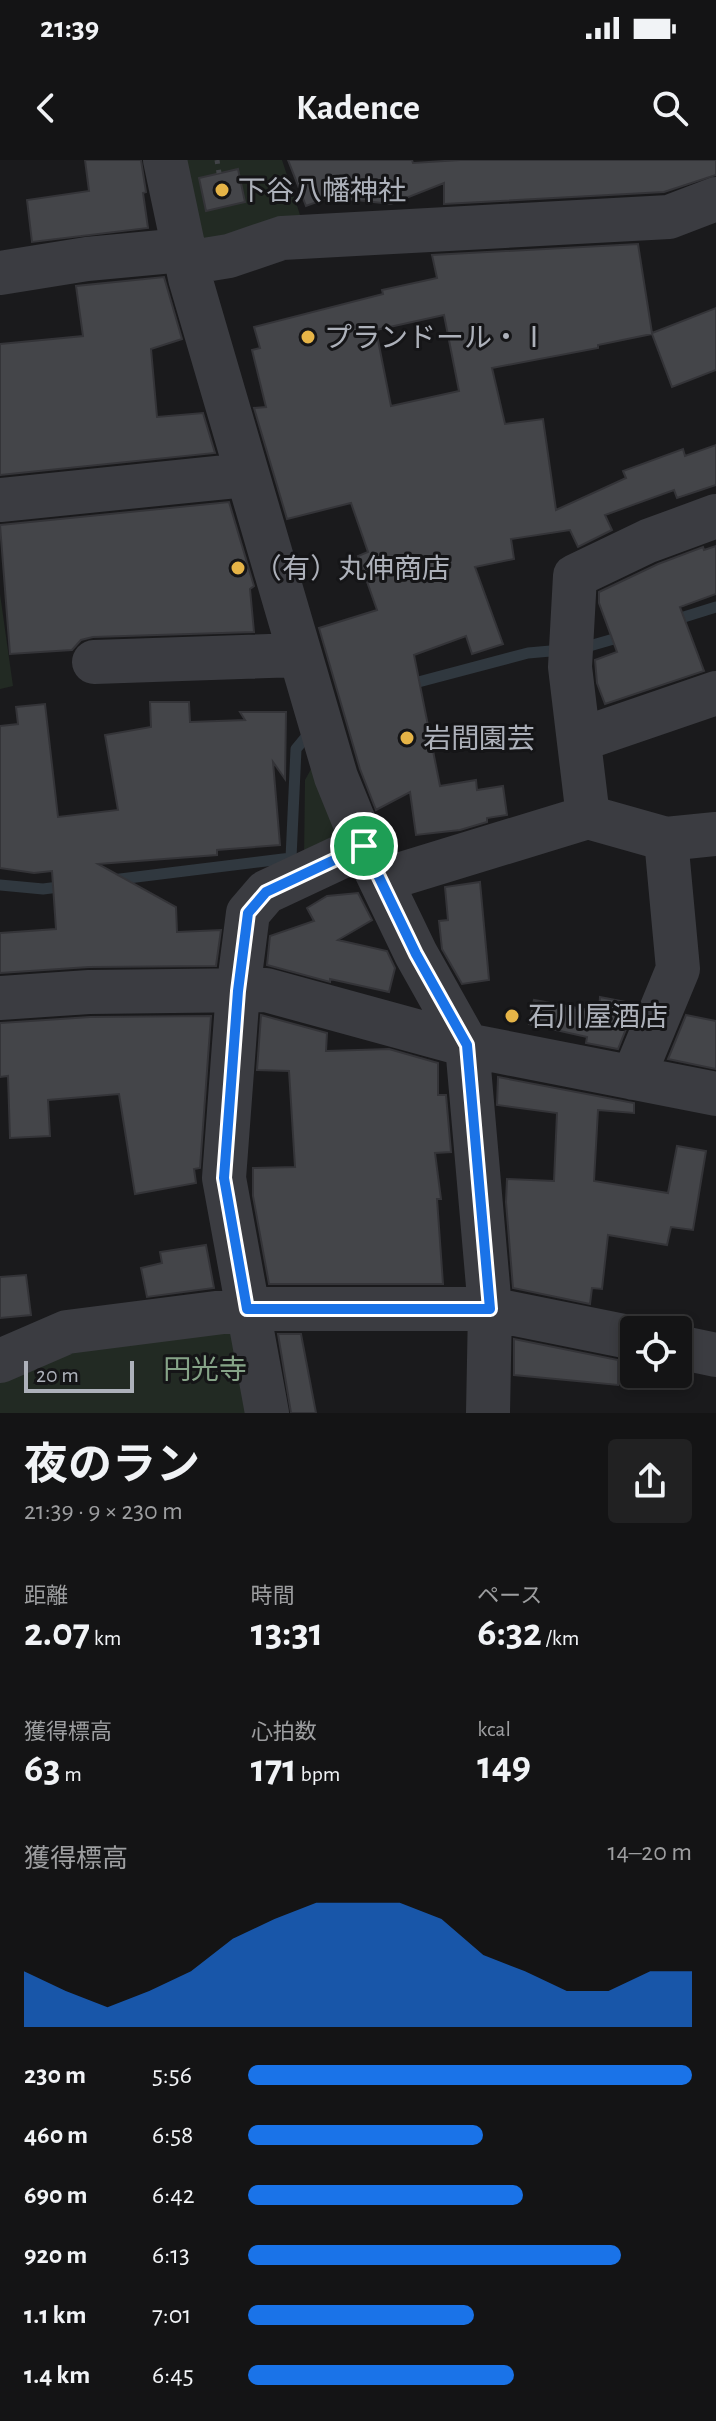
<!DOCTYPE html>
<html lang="ja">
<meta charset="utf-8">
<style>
:root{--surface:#141415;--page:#212122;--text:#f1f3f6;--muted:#9d9ea0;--line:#333334;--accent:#1a73e8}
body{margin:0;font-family:"Alegreya Sans","Noto Sans JP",sans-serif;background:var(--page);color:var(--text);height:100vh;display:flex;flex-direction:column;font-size:30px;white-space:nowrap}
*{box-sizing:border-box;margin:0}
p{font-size:26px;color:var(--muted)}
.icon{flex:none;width:44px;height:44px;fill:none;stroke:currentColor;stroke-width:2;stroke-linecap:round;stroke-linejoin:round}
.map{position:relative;height:1253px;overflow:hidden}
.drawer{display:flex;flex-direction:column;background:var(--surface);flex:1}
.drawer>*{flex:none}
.fabs{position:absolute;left:620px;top:1156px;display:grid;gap:16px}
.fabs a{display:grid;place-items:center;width:72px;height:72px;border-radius:8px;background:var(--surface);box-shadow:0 4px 12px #0003,0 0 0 2px var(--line);font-size:40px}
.scale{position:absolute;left:24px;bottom:20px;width:110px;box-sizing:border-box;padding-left:8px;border:4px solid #adb1ba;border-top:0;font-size:22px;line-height:28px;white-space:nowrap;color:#adb1ba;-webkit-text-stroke:6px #151517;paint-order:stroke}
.pin{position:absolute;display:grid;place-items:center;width:68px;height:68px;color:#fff;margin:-34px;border:4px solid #fff;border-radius:50%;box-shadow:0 2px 8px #0007}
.round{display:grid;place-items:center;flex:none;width:84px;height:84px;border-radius:8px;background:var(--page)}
.overview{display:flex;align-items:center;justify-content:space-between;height:136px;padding:0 24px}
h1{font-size:44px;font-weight:700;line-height:60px}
.metrics{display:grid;grid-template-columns:repeat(3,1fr);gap:12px;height:136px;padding:8px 24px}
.metrics div{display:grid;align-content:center}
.metrics b{font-size:40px;font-weight:700}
.metrics small{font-size:22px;font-weight:400}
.metrics p{font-size:22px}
.chart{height:224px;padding:16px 24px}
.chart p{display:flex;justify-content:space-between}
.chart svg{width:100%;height:144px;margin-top:8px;fill:var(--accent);opacity:.7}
ul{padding:0 24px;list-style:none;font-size:26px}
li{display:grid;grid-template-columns:128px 96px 1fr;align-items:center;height:60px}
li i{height:20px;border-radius:10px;background:var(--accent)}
.status{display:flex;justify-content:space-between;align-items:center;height:56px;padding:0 40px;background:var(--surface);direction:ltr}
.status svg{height:22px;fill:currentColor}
header{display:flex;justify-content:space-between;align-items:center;height:104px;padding:0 24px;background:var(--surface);font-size:36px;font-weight:700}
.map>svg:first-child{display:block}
.green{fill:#222a23}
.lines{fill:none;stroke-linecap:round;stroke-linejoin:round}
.stream{stroke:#30383f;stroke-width:11}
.building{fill:#444549;stroke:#343438;stroke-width:2;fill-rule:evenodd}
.path{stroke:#414347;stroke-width:5;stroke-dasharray:4 6;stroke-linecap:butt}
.minor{stroke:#3b3c41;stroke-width:44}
.route-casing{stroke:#fff;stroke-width:16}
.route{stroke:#1a73e8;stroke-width:10}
.poi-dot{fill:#e6b447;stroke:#151517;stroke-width:3}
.labels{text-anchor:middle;stroke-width:6;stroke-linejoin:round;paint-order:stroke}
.poi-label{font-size:28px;fill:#adb1ba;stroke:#151517;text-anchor:start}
.park-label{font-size:28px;fill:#86a488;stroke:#151517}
</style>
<div class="status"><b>21:39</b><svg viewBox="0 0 49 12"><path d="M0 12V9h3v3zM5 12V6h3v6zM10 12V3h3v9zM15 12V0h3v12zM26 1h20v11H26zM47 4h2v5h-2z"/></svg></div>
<header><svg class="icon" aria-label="back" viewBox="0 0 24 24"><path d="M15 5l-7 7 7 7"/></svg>Kadence<svg class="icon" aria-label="search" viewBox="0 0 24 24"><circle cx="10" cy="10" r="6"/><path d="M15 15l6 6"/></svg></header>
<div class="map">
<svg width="716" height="1253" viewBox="0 0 716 1253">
<rect width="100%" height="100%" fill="#1a1a1c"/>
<path class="green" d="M179 0H282L302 61 221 80 192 77Z
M0 434 13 526 0 529Z
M316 600 343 670 304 700 305 620Z
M243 1160 261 1253H0V1212L86 1179Z"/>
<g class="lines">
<path class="stream" d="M671 461 716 447
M579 489 624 476
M407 525 528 493 562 490
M112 720 291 698 296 589 310 572
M0 725 43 729 67 726"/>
</g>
<path class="building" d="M85 0H141L146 32 143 33 148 68 32 82 27 40 89 31Z
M288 0H412L413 3 460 0H716V15L664 32 444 44V23L391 44 330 37 306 46Z
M238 9 245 42 206 51 199 18Z
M638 84 652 173 716 148V210L672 227 652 174 598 185V188L492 208 505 264 543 259 556 350 626 318 623 311 683 289 685 296 716 285V325L677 338 674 330 605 355 612 370 578 387 570 370 511 379 514 399 475 407 503 484 472 494 466 476 414 495 440 626 476 620 477 630 503 626 507 655 487 658V662L460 670 416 675 410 632 376 650 360 609 319 468 377 450 358 396 368 392 351 343 287 359 254 248 266 247 252 190 260 188 254 167 383 134 382 130 437 118 432 95ZM444 155 459 231 391 246 376 170Z
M164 117 182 179 151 189 157 257 203 253 215 293 0 315V184L83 176 76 126Z
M229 342 254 426 250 429 254 472 93 477 81 480 72 490 10 494 0 365Z
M716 386V434L680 447 704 511 605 544 597 523 595 500 617 492 599 443V432L658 404 703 387 704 390Z
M150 542H189L190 562 245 560 240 552H286L285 619 273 602 280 685 217 690V695L98 704 176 747 177 772 221 770 216 806 89 807 0 813V773L56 769 52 711 34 713 0 708V566L18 564 16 547 45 544 58 657 118 650 105 575 151 567Z
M480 722 489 820 462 824 442 789 439 761 448 760 445 727Z
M358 733 372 760 338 780 387 791 395 808 389 832 330 819V822L267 805 270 776 314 761 307 748 327 736Z
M600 837 636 844 618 889 586 883 587 877 529 864 534 840 599 852Z
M261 855 327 873 326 891 389 889 438 903V935H446L451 992 435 993 441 1039H437L443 1124H269L253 1036V1008L295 1007 289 911 257 910Z
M686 855 716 861V909L668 899Z
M211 856 200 1008 194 1009 196 1023 135 1034 119 934 48 940 50 976 10 978 8 916 0 917V863L90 857Z
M498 917 634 943V953L598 950 594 1021 668 1033 677 986 706 991 693 1070 671 1067 667 1085 608 1075 602 1129 592 1128 590 1144 513 1128 506 1042 507 1019 554 1021 557 953 497 945Z
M206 1085 214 1128 147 1137 141 1108 162 1103 160 1092Z
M26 1115 31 1155 0 1158V1117Z
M278 1174H301L316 1253H291Z
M514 1179 618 1200V1225L514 1215Z"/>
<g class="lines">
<path class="path" d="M217 0 219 13"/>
<path class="minor" d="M165 0 190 118 336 617 364 686 416 794 467 885 490 1149 488 1253
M186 103 229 96 282 78 669 57 716 39
M0 113 87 99 183 90
M0 340 246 315
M94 502 299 495
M579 580 716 533
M588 657 666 679 716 674
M382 720 588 657 570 507 575 416 648 381 716 356
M0 838 89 832 266 830 467 885 716 934
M633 918 678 809 666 679
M678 1187 716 1195
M0 1201 67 1172 247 1149H490L634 1178
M267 1253 224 1018 238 831 248 753 266 732 364 686"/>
</g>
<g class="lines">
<g class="route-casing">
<path id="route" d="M364 686 416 794 467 885 490 1149H247L224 1018 238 831 248 753 266 732Z"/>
</g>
<use href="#route" class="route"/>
</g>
<g class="poi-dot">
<circle cx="222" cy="30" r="8"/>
<circle cx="308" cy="177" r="8"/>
<circle cx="238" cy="408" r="8"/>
<circle cx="407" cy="578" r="8"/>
<circle cx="512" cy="856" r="8"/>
</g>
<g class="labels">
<g class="poi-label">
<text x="238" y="40">下谷八幡神社</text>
<text x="324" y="187">プランドール・Ⅰ</text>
<text x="254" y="418">（有）丸伸商店</text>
<text x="423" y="588">岩間園芸</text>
<text x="528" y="866">石川屋酒店</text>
</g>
<g class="park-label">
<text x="205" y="1219">円光寺</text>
</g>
</g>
</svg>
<div class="fabs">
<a><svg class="icon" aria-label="locate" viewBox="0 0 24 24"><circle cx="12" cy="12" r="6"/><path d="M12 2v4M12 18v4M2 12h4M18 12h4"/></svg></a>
</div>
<div class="scale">20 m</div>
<div class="pin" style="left:364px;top:686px;background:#1e9e55"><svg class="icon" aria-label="arrive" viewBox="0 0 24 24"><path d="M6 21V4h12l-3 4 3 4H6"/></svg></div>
</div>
<section class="drawer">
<div class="overview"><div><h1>夜のラン</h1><p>21:39 · 9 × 230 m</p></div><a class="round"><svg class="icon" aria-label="share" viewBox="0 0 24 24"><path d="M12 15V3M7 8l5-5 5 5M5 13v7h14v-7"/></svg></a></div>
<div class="metrics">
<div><p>距離</p><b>2.07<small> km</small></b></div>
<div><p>時間</p><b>13:31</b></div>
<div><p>ペース</p><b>6:32<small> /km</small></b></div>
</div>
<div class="metrics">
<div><p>獲得標高</p><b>63<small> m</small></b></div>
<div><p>心拍数</p><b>171<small> bpm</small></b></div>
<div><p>kcal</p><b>149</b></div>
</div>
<div class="chart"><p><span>獲得標高</span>14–20 m</p>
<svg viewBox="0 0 160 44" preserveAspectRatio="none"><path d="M0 44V27L10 33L20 38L30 33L40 27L50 17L60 11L70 6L80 6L90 6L100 11L110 22L120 27L130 33L140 33L150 27L160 27V44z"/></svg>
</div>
<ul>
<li><b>230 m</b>5:56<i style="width:100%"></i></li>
<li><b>460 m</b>6:58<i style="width:53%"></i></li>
<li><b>690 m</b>6:42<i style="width:62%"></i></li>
<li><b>920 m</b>6:13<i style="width:84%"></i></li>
<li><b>1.1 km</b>7:01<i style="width:51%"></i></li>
<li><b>1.4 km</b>6:45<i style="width:60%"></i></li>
</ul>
</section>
